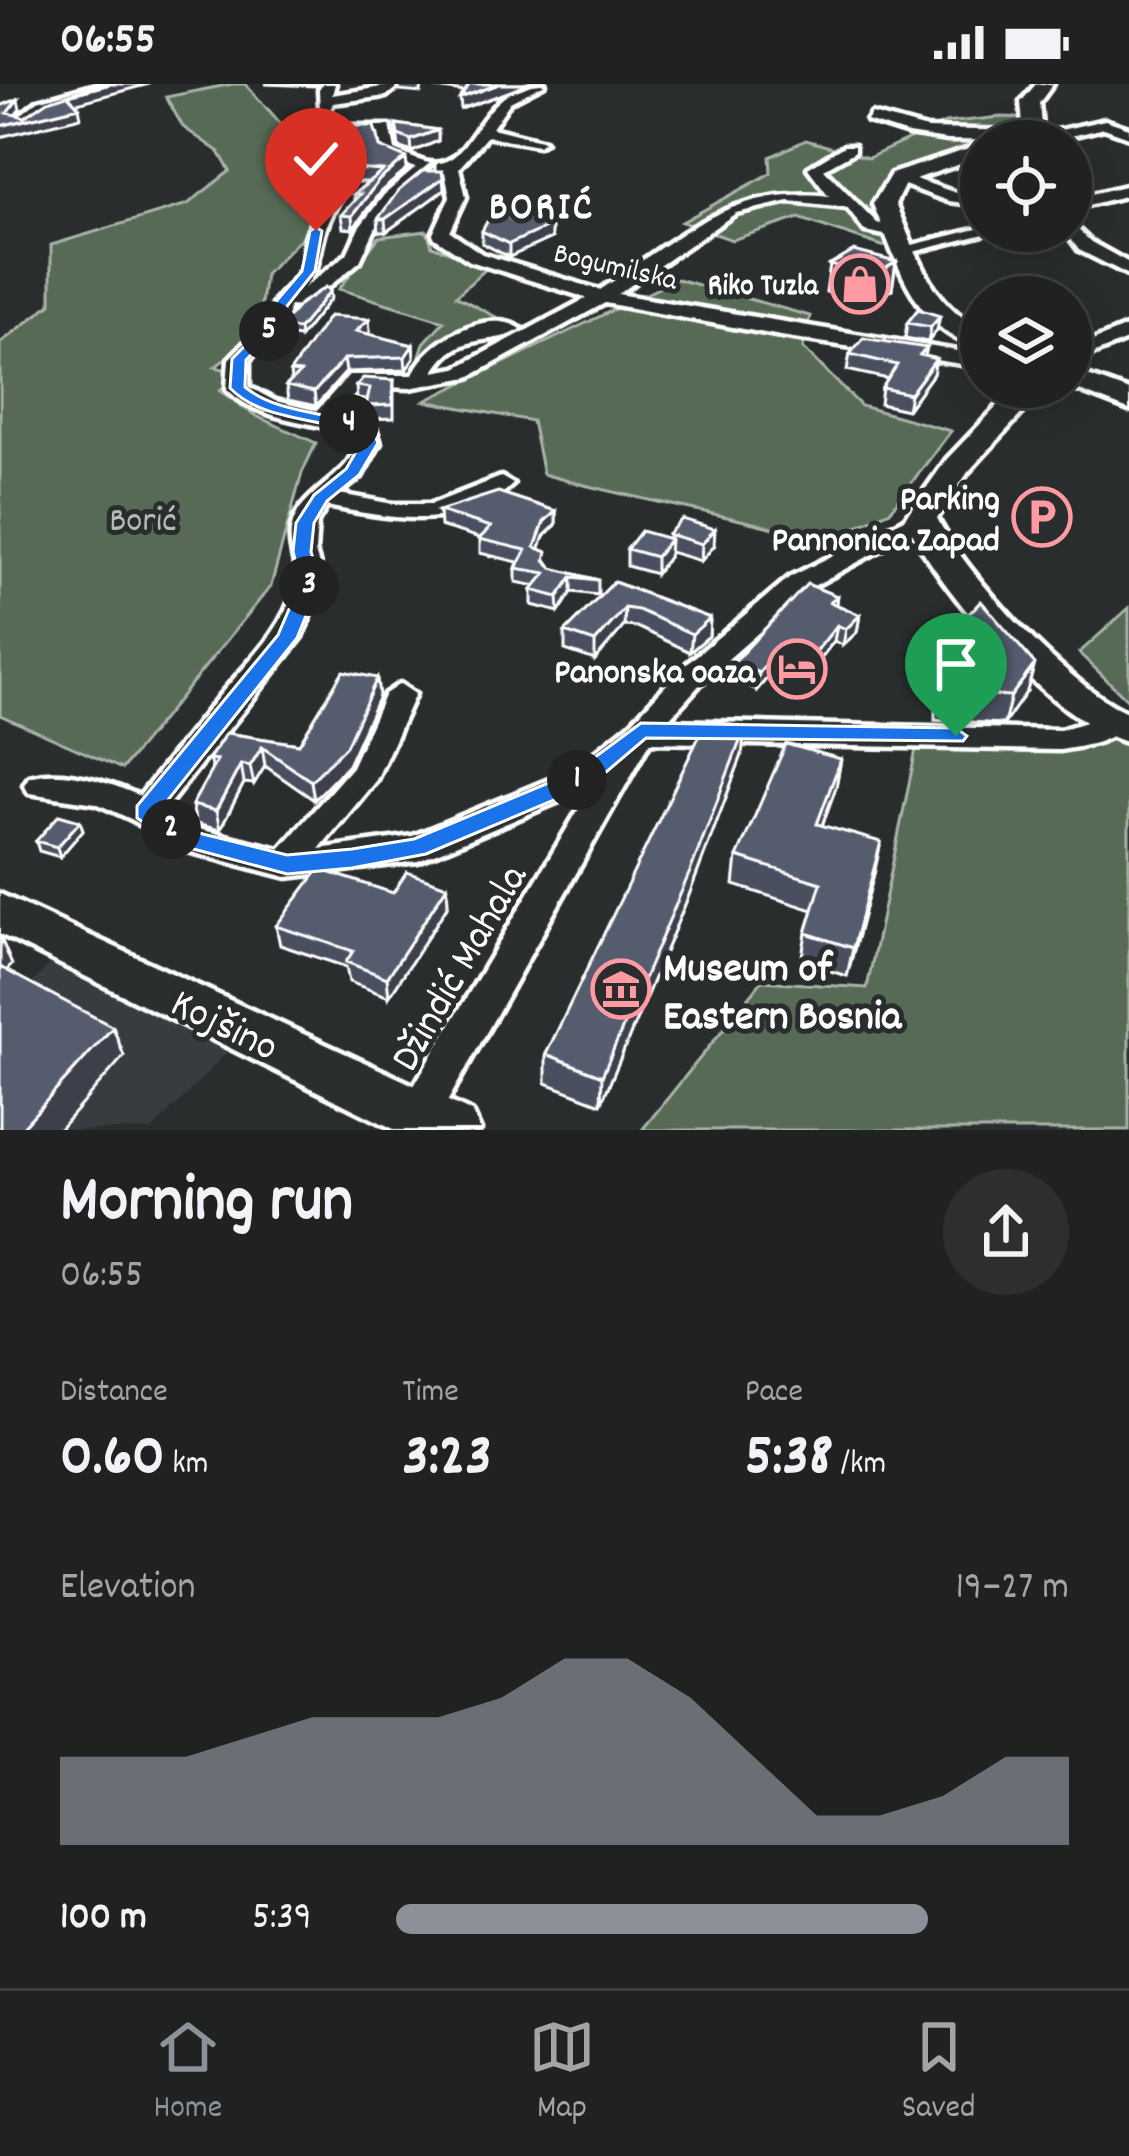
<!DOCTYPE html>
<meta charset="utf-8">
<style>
:root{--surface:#202222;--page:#2d2f2f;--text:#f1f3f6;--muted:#a2a4a5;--line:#3d3f40;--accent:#8c9099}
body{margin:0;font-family:Dekko,sans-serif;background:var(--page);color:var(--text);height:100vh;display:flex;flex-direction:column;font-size:45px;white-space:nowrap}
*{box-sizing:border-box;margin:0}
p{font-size:39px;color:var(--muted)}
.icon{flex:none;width:66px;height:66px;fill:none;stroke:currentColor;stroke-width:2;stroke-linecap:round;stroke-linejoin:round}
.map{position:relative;height:1046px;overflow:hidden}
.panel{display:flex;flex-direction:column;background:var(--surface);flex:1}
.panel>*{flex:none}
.tools{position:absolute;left:960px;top:36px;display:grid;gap:24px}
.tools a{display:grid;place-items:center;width:132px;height:132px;border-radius:50%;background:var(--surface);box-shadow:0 6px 30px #0003,0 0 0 3px var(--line);font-size:60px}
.pin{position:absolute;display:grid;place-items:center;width:102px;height:102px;color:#fff;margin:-123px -51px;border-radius:50% 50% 50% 0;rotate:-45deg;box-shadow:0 0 12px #0007}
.pin .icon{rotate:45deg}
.km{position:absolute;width:60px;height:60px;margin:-30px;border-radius:50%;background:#222;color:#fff;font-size:33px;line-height:60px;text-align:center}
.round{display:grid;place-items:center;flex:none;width:126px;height:126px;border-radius:63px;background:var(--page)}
.summary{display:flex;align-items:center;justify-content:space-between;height:204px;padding:0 60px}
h1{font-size:66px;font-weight:700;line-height:90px}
.stats{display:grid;grid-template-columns:repeat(3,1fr);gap:18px;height:204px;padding:12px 60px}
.stats div{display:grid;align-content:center}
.stats b{font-size:60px;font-weight:700}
.stats small{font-size:33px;font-weight:400}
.stats p{font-size:33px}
.chart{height:336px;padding:24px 60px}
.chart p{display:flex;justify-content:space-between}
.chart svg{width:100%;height:216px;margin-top:12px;fill:var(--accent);opacity:.7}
ul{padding:0 60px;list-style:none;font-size:39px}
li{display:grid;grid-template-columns:192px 144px 1fr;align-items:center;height:90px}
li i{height:30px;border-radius:15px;background:var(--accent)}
.status{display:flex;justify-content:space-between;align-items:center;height:84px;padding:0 60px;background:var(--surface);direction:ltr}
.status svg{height:33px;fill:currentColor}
.tab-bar{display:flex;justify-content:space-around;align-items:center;height:168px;border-top:3px solid var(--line);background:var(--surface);font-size:33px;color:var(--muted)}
.tab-bar a{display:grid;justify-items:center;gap:6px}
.tab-bar .current{color:var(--accent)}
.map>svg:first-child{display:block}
.built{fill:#373b41}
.green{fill:#566a55;stroke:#aab4aa;stroke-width:3}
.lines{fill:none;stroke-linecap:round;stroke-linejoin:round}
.street-casing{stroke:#fff;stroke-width:9}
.secondary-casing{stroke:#fff;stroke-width:9}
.street{fill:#2a2d2e;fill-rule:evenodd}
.secondary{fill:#2a2d2e;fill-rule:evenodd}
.wall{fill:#494f5e;stroke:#fff;stroke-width:3}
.shaded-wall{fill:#3c404c;stroke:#fff;stroke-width:3}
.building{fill:#555c6d;stroke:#fff;stroke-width:3}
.route{fill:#1a73e8;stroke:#fff;stroke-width:3}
.labels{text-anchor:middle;stroke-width:10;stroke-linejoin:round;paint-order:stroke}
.far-street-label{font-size:30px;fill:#fff;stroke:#2a2d2e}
.far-poi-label{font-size:30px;font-weight:bold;fill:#fff;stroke:#2a2d2e;text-anchor:end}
.poi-label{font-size:36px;font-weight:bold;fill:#fff;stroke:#2a2d2e;text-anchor:end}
.park-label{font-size:36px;fill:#b3bcb2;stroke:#2a2d2e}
.far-district-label{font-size:39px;font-weight:bold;letter-spacing:3px;fill:#fff;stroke:#2a2d2e}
.near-poi-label{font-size:42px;font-weight:bold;fill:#fff;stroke:#2a2d2e;text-anchor:start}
.near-street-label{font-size:42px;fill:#fff;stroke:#2a2d2e}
</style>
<div class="status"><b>06:55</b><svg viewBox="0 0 49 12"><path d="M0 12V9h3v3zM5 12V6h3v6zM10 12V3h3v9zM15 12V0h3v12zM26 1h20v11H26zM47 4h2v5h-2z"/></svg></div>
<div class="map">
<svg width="1129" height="1046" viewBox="0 0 1129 1046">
<rect width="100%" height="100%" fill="#2a2d2e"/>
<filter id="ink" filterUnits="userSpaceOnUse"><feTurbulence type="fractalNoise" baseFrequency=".00833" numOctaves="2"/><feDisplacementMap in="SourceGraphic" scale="24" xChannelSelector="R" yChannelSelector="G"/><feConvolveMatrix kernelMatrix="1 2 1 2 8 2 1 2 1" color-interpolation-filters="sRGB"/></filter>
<g filter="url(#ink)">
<path class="built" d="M66 864 234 961 152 1046H0V932Z"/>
<path class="green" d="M232 0H245L283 42 329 77 327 103 309 146 265 190 257 250 215 283 236 288 220 307 256 332 316 359 302 389 271 502 122 685 0 631V259L51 220V161L188 120 230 87 219 68 183 43 166 13Z
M1001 33 1033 34 1015 57H981V67L946 76 887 110 905 165 882 162 799 134 732 156 682 138 771 89 770 73 806 56 868 74 945 39Z
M427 147 432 162 489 182 456 212 496 233 418 277 424 259 444 237 339 205 379 153Z
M677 195 810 232 803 264 861 322 951 347 890 427 824 457C731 430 636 417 543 390L532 337 425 317Z
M1129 524V617L1079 569Z
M1129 645V1046H642L762 897 867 904 919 651Z"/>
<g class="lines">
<g class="street-casing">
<path id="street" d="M98 0H118L48 23 25 40 13 37 38 17Z
M323 0H335L332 11 401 0 386 12 333 19 323 42H390L395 66C405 70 420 78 429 79 476 87 475 0 545 0L510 18 492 44 545 57 538 61 487 52 459 84 466 113 450 148 482 170 600 206C678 154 730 101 829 112L808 84 844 62H854V68L824 85 877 139 904 147V155L865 147 847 123 789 117 736 129 618 210 981 271V283L781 252 605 219 469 293 409 304 362 302 336 332 375 343 380 359 361 393 339 410 393 420H432L501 393 513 400C464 449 387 434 327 422L317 438 315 468 324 497 302 553 165 725 194 744 280 765 352 683 385 610 400 600 415 610 376 696 319 765 413 752 573 686 630 640 683 583 790 493 921 427 930 429 933 434 930 439 808 505 703 597 667 637 1060 646 1111 630 1122 633 1126 640C1111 659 1083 662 1060 666L650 658 433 1043H405L399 1030 405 1017 592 703 418 777 287 793 172 763 133 736 96 719 29 709 24 701 29 693C63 683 108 698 140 712 165 680 190 648 216 616 246 579 281 551 295 503 301 484 285 462 293 439 304 404 358 390 357 352 315 336 260 339 227 305L229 275 270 233C271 210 292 204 301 185 306 173 303 158 308 147 329 90 354 104 307 46L320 24 319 6ZM379 49 383 71 416 84 384 111 359 144 347 170 304 204C319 186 318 173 324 151 336 102 372 100 325 50ZM430 88H445L450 113 433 150 435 154 470 177 587 214 456 284 434 288C460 244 492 264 521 245 488 222 425 258 413 291H349L317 327 275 317 249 303V276L287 238 289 222 304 223 360 177 375 145 396 117Z
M872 30 927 45 1024 47 1030 53 1105 36 1129 44V53L1104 44 1049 57 947 56 908 50 867 37Z
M898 89 956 109 981 111V121L948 117 893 97 890 94Z
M1129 101V111L1071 125V115Z
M1071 139 1091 158 1129 179V191L1079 166 1065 147H1071Z
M981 144V147H996L905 170 896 165Z
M1129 242V255L1071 279V266Z"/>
</g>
<g class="secondary-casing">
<path id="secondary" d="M1036 0H1053L1039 19 1041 43 1026 57H1005L1023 41 1021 18Z
M981 61V73L906 98 895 120C918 171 929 218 981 245V264C914 247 897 176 873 120L891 90Z
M1071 286 1129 307V326L1069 303Z
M1016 303H1046L968 388 937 434C965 490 1071 606 1129 629V659C1052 637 938 506 905 434L947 375Z
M0 810 472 1028 480 1046H396L0 850Z"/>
</g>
<use href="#street" class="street"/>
<use href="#secondary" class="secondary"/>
</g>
<path class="wall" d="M265 0H318L316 2Z
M399 0H530L461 25 464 8 422 2 421 9 399 7Z
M396 40 438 46V57L412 68 399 63Z
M347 58 380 63 406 74 407 86 380 108 353 145 343 144 341 131 354 117V110L368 98H356Z
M435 80V87L444 106 386 148H379L378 135Z
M512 136 551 154 509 173 482 159V147Z
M896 178 892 205 868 221 826 208 830 181Z
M331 214 300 253 280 251 279 244Z
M918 225 937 246 928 258 905 254 907 239Z
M369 235 370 248 368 250 413 261 414 274 406 286 346 288 316 322 288 316 286 302 291 297 290 288Z
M927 264 925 272 936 275 933 290 907 326 880 320 882 304 888 295 847 286 850 270Z
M394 296V334L367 335V316L357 315 356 302Z
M439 427H556V441L544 452 539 465 552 484 598 496V511L572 508 559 528 532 521V506L536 502 516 498V484L518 478 480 469V454L440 442Z
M668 450 714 462 701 477 670 468 669 472 656 490 627 482V465L668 455Z
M614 498 710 534 709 552 690 568 637 543 624 542 595 576 565 566V548Z
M837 512 836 520 860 531 857 548 843 561 834 557 803 597 774 586 757 606 732 596 733 579Z
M941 559 1027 607 1004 640 935 636V586Z
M379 612 348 681 314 716 265 682 254 700 244 699 220 746 196 740 192 721 212 686 209 675 226 649 299 660Z
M742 671 689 811 601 1020 546 999V970Z
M841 675 836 703 822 742 875 786 847 892 801 878 806 849 813 826 734 801 737 773Z
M80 737 83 746 60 773 39 767 36 757Z
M447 802 448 821 389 913 349 898 346 883 280 861 276 842 393 809Z"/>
<path class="shaded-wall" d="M110 0H149L70 21 68 11Z
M499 0H530L461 25 460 14Z
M18 15 20 25 9 39 7 29Z
M79 23 81 33 0 53V42Z
M438 46V57L412 68 411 56Z
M406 74 407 86 380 108 353 145 352 132 379 96Z
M443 94 444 106 386 148 385 135Z
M551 141V154L509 173V160Z
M896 178 892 205 868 221 872 193Z
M330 207 331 214 300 253 299 245Z
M940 232 937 246 928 258 931 243Z
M369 235 370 248 357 260 356 247Z
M413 261 414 274 406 286 405 273Z
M344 275 346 288 316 322 314 308Z
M936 275 933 290 907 326 910 310Z
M556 427V441L544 452 535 478V463L544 438Z
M715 445 714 462 701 477 702 460Z
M670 455 669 472 656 490V473Z
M572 493V508L559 528 558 513Z
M625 524 624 542 595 576V558Z
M860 531 857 548 843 561 846 545Z
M710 534 709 552 690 568 692 550Z
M837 541 834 557 803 597 806 580Z
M776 569 774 586 757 606 759 589Z
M1035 580 1027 607 1004 640 1011 612Z
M377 594 379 612 348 681 314 716 311 697Z
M745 644 742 671 689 811 601 1020 602 992Z
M262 663 265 682 254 700 250 682Z
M841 675 836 703 812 768 817 740Z
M241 680 244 699 220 746 216 727Z
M80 737 83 746 60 773 57 763Z
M881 758 875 786 847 892 853 864Z
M447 802 448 821 389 913 387 894Z
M0 852 12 881 0 893Z
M113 943 124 972 59 1046H20Z"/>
<path class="building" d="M100 0H110L68 11 79 23 0 42V22L18 15 7 29 25 33 48 17Z
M470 0H499L460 14Z
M396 40 438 46 411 56 398 51Z
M355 42H374L380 63 406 74 379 96 352 132 341 131 360 110H354L383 87 354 85 347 58Z
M431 80H435L427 87H442L443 94 385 135H378L398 107Z
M503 128 512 136 523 133 551 141 509 160 482 147 491 130Z
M854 167 896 178 872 193 830 181Z
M326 203 330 207 299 245 279 244 300 220Z
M918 225 940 232 931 243 907 239Z
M329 232 369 235 356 247 413 261 405 273 344 275 314 308 286 302 300 289 290 288Z
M863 254 927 264 920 271 936 275 910 310 882 304 897 281 850 270Z
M363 294 394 296 392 321 366 322 370 304 356 302Z
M498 408 556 427 544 438 535 463 547 468 545 476 552 484 598 496 572 493 558 513 532 506 546 489 516 484 526 466 479 455 491 443 439 427Z
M682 435 715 445 702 460 668 450Z
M641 447 670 455 656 473 627 465Z
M614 498 710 534 692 550 638 526 625 524 595 558 565 548Z
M807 500 837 512 830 518 860 531 846 545 837 541 806 580 776 569 759 589 733 579Z
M981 517 1035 580 1011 612 941 609V559Z
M343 587 377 594 346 662 311 697 262 663 250 682 241 680 216 727 192 721 217 676 209 675 226 649 299 660Z
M707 636 745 644 692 783 602 992 546 970Z
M786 660 841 675 817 740 881 758 853 864 806 849 821 799 737 773Z
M59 731 80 737 57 763 36 757Z
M319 785 393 809 407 788 447 802 387 894 346 878 353 867 276 842Z
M0 883 113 943 20 1046H0Z"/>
</g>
<path class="route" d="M316 143 322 147 315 187 287 222 285 237 246 276 245 303C279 331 332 327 372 345L378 359 359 391 327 417 314 439 311 468 320 497 297 554 160 726 191 747 287 771 352 765 414 755 575 688 641 639 956 644 967 652 963 657 646 654 592 700 426 770 352 784 287 790 175 760 137 734V722L278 551 301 497 293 468 296 439 314 411 346 385 361 359 359 351C318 332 263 338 230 304L232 275 273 233V221L302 187 310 147Z"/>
<defs>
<g id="shop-ring" transform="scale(3)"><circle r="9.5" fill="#2a2d2e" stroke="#ff9aa2" stroke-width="1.5"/><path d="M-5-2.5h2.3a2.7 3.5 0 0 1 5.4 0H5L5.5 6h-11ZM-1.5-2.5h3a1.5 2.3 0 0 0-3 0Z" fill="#ff9aa2"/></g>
<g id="parking-ring" transform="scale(3)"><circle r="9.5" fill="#2a2d2e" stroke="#ff9aa2" stroke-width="1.5"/><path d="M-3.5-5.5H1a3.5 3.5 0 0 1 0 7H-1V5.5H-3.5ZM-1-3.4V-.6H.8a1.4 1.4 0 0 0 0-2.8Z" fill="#ff9aa2"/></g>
<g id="hotel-ring" transform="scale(3)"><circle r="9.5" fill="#2a2d2e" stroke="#ff9aa2" stroke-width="1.5"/><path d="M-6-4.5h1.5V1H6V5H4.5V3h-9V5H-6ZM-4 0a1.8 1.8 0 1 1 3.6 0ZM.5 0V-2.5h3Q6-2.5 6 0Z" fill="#ff9aa2"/></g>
<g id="museum-ring" transform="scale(3)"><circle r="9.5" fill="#2a2d2e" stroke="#ff9aa2" stroke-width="1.5"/><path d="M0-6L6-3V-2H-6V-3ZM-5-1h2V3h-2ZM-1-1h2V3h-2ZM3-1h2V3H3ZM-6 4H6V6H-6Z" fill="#ff9aa2"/></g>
</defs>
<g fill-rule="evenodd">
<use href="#shop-ring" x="860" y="200"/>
<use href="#parking-ring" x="1042" y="433"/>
<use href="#hotel-ring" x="797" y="585"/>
<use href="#museum-ring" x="621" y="905"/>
</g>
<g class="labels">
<g class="far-street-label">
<text transform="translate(616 181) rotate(13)" y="10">Bogumilska</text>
</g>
<g class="far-poi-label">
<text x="818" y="210">Riko Tuzla</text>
</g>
<g class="poi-label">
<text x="1000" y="425">Parking<tspan x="1000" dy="41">Pannonica Zapad</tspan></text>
<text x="755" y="598">Panonska oaza</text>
</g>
<g class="park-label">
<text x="143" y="446">Borić</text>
</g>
<g class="far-district-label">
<text x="542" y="134">BORIĆ</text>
</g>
<g class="near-poi-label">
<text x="663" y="896">Museum of<tspan x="663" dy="48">Eastern Bosnia</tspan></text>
</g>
<g class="near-street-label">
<text transform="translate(456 882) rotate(-60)" y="15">Džindić Mahala</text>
<text transform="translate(226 938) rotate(26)" y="15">Kojšino</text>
</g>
</g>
</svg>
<div class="tools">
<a><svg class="icon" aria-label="locate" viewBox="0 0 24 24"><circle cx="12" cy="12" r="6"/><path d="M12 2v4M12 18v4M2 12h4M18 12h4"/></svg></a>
<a><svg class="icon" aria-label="layers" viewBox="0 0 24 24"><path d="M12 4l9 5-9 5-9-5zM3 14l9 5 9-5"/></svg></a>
</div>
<div class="pin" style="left:956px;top:652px;background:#1e9e55"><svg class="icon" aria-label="arrive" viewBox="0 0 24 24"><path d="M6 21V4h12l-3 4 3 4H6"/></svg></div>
<div class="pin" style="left:316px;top:147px;background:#d93025"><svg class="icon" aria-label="check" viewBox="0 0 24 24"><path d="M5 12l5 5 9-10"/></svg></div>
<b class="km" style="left:577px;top:696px">1</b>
<b class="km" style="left:171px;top:745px">2</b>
<b class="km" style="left:309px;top:502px">3</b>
<b class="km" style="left:349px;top:340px">4</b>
<b class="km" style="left:269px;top:247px">5</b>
</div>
<section class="panel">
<div class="summary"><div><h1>Morning run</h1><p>06:55</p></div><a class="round"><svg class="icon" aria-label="share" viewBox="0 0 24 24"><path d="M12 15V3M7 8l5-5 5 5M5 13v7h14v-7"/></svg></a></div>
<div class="stats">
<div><p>Distance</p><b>0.60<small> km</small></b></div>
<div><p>Time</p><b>3:23</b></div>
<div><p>Pace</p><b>5:38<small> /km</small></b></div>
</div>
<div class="chart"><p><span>Elevation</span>19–27 m</p>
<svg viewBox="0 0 160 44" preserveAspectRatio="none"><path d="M0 44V26L10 26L20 26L30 22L40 18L50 18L60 18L70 14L80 6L90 6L100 14L110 26L120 38L130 38L140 34L150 26L160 26V44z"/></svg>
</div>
<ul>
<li><b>100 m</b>5:39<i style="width:79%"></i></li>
</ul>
</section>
<nav class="tab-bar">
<a class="current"><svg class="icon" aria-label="home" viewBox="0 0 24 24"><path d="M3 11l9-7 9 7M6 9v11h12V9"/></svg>Home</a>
<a><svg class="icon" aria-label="map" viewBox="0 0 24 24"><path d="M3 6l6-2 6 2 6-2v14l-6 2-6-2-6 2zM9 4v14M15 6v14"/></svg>Map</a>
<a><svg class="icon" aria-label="saved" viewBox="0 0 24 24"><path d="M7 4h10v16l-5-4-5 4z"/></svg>Saved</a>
</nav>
